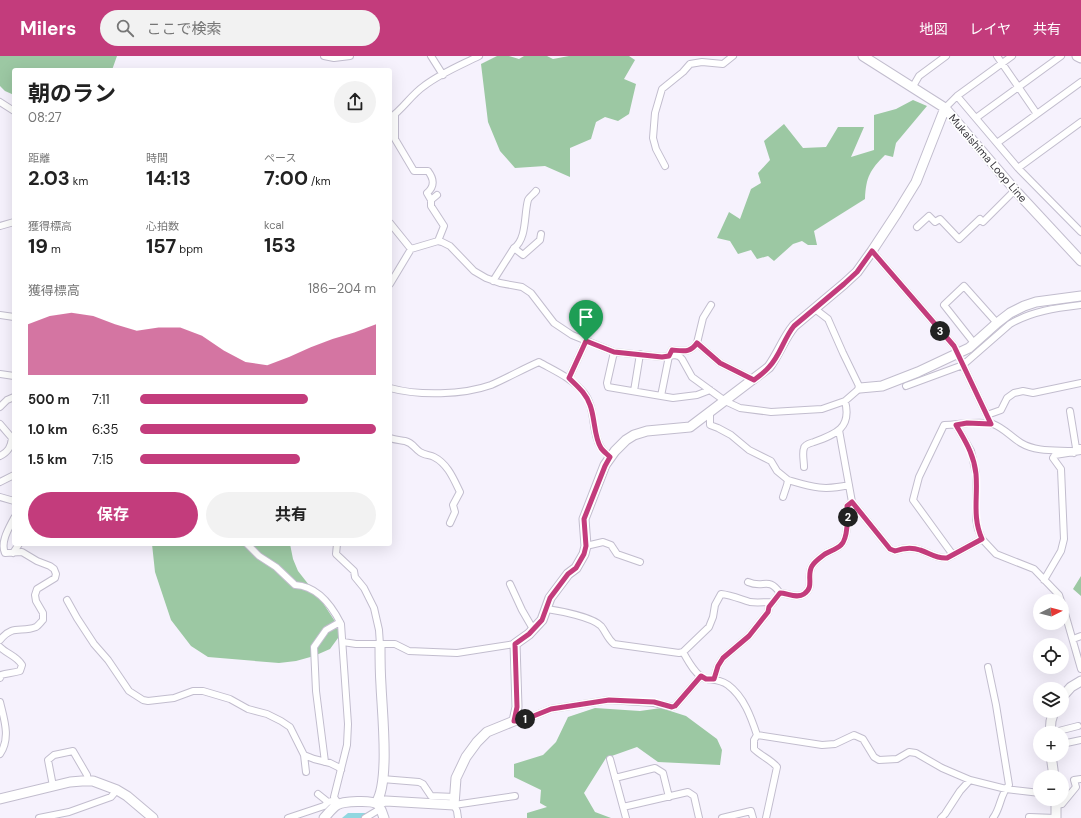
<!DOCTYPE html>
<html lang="ja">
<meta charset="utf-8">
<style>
:root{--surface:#fff;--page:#f2f2f2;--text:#222;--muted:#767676;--accent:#c33c7c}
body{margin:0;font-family:"DM Sans","Noto Sans JP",sans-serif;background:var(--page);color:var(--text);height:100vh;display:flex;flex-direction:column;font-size:15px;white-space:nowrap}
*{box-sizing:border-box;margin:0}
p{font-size:13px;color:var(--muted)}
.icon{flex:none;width:22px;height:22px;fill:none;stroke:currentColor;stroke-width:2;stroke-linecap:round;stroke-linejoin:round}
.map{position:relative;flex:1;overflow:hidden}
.side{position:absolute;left:12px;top:12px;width:380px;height:478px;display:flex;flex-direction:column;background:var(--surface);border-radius:4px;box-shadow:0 4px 16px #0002}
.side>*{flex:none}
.needle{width:26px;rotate:84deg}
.tools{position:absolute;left:1033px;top:538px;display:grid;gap:8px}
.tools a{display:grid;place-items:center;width:36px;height:36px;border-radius:50%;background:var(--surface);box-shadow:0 4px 16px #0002;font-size:20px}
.pin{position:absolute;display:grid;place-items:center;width:34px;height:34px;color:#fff;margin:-41px -17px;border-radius:50% 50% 50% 0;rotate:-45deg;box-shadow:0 0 4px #0007}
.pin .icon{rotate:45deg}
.km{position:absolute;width:20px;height:20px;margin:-10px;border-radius:50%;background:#222;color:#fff;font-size:11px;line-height:20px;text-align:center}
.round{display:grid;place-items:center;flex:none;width:42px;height:42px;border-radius:21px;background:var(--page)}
.overview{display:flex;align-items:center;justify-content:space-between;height:68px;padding:0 16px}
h1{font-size:22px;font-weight:700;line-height:30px}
.figures{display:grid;grid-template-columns:repeat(3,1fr);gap:6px;height:68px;padding:4px 16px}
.figures div{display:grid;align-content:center}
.figures b{font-size:20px;font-weight:700}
.figures small{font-size:11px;font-weight:400}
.figures p{font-size:11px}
.chart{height:112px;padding:8px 16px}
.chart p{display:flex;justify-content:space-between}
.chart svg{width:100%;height:72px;margin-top:4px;fill:var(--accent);opacity:.7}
.cta{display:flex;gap:8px;margin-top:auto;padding:8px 16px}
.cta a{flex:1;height:46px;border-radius:24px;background:var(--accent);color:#fff;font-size:16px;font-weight:700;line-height:46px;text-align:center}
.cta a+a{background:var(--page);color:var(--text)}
ul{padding:0 16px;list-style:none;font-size:13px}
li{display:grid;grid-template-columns:64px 48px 1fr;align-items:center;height:30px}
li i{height:10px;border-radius:5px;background:var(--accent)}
header{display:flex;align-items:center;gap:24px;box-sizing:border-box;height:56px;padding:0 20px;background:var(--accent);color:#fff}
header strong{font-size:19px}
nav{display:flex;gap:22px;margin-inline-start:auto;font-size:14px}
.search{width:280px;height:36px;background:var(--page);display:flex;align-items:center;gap:10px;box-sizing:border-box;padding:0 14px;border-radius:22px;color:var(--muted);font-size:15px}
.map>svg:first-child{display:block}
.forest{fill:#9cc8a3}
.water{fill:#91d7e0}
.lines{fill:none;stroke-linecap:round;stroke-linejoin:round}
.street-casing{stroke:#c2bdce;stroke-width:8}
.secondary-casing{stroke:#c2bdce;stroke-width:11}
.street{stroke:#fff;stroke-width:6}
.secondary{stroke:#fff;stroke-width:9}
.route-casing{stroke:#fff;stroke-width:8}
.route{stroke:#c33c7c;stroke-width:5}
.labels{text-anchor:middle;stroke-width:3.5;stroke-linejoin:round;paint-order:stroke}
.street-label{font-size:11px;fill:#39373d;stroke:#fff}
</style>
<header>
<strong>Milers</strong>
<div class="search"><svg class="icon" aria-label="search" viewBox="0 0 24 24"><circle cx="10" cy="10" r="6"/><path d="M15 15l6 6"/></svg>ここで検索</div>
<nav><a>地図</a><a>レイヤ</a><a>共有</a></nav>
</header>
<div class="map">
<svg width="1081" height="762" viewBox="0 0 1081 762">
<rect width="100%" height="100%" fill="#f6f2fd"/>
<path class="forest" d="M0 0H117L112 14H14V39L5 35 0 30Z
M497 0H509L519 3 524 0H547L553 3 569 0H629L635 4 624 23 636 28 629 58 618 65 605 61 596 66 591 83 570 92V121L545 110 515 112 500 95 488 66 481 8Z
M913 44 927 50 896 87 893 101 885 99C870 114 866 121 865 143L814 175 817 189H808L802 185 793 188 774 205 768 200 757 203 751 194 738 198 730 185 717 182 729 156 740 163 751 133 761 127 758 117 770 104 764 85 784 68 803 92 826 91 838 71H864L851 101 874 94V59L896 53Z
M152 488H290L293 503 298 515 323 547 338 570V582L330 593 314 600 296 605 279 607 208 601 191 590 171 564 155 516Z
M1081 520V540L1073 533Z
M595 652 640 655 661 652 686 660 717 683 722 694 720 709 658 706 637 691 606 702 584 737 595 756 611 762H527V757L547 751 540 747 541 734 514 721V708L543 699 556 686 568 661Z"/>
<path class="water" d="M348 757H370L372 762H342Z"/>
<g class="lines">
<g class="street-casing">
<path id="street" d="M324 0 334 2 350 0
M431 0 443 19
M997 0 1037 58
M912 32 919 20 946 0
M957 40 1018 112 1081 176
M0 46 14 55
M945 52 957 40 1012 0
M395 58V83L414 115H428C434 123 435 130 427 137L431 144
M390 62C403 53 411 39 424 30 441 17 461 9 479 0
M976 62 1061 0
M997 87 1081 26
M665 110 656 93 653 82 655 57 662 33 683 16 690 8 702 6 723 8 733 0
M1018 112 1081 66
M437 139 431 144V150L444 170 438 185
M390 167 411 193
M0 170 14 166
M917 171 929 160 935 166 940 163 959 183 980 163 983 166 1015 134
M514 192C527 183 524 158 528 144 529 141 534 138 536 135
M872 195 954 290 991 368
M493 225 514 192 523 199 540 184 541 178
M390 228 411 193 438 185 442 186 450 190 474 215 486 222 500 227 522 231 531 237 554 267 572 279 614 296 662 301 675 299 679 300 682 303 692 321 725 345 740 352 771 356 822 353 845 345 860 332 843 297 828 263 815 253
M0 259 14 261
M697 287 703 262 711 249
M974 287 944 249 964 230 997 267
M614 296 607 327 608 331 673 342 697 339 710 334
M0 318 14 320
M569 322 586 285
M906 330 963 309 1010 268C1032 255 1056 252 1081 249
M390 332C419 340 463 339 491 329 507 322 523 313 539 306 555 315 572 322 584 337 596 352 591 374 600 390 602 394 606 397 610 401
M634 335 640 298
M661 340 669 300 672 294C684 295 690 297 697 287L720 307 754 324
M0 351 7 344 14 341
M1070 355 1076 392H1081
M710 357V369L718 372 731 379 749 394 771 405 777 415 788 424 787 429 783 441
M987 359 1001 354 1007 342 1014 337 1023 335 1033 337 1081 327
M0 368 12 382C11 391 8 396 0 400
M956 369 971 395 976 417V463L978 473 982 483 996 498 1034 513 1059 539 1061 545
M839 374 852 446 890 493 895 495C903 492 912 491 920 494 930 497 936 503 947 502L982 483
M390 382C395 384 400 384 405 385 413 387 414 392 420 396 424 399 430 399 434 401 448 408 454 424 460 436L453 449 455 456 450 467
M804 411C804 405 802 397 804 392 805 388 811 387 814 386 836 378 852 372 845 345
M788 424C812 431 823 435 849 429
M0 426 14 419
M0 441 14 445
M247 488 259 500 276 511 295 529C317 530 332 550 341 568L348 668 347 689 334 741 338 748
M337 488 336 498 354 515 355 521 364 532 374 552 379 574 380 589
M586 490 603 486 611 489 617 498 640 506
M13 497 19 488
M953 499 913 444 919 421 944 369C958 369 979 364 993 368 1004 372 1011 381 1021 387 1036 396 1056 394 1072 395L1074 397
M1044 524 1061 495 1064 483 1061 413 1053 402 1055 399 1081 395
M748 526C764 533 768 520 780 537
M510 528 522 554 533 573
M67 544 77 562 94 588 108 604 129 635 143 644 148 645 174 642 193 635H203L230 643 248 653 267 658 281 665 290 671 304 699 314 703 330 707 338 711 341 714
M1062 547 1081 613
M547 553C560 555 592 561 601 570 606 576 607 582 614 588L679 597 683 596 709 571 713 561 715 549 721 538C731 539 740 543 750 546 757 547 765 546 773 546
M1073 583 1081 580
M0 584C13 568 21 577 36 571 38 570 41 566 43 564V557L36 545 35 539 37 533 55 522 56 518 54 513 50 510 37 505 22 496 5 497C0 486 9 472 14 462
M343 586 356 588H395L409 595 457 597 515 588
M0 591C7 598 17 600 22 609L20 615C13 617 7 617 1 619L0 622
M683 596C688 605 697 622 707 623 715 624 721 624 728 629 744 641 751 661 757 679
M988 611 996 649 1009 729C1000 738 1001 752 993 762
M714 623 718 610 723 602 749 580 768 556 769 551 780 537C787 537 797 543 804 538 815 531 806 520 812 510 815 505 820 502 825 498 830 495 837 493 841 489 848 483 848 459 847 450L852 446
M0 646C4 663 11 682 0 698
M514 665H521L551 653 609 644 654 647 672 651 675 650 701 620
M1051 677 1078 670
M1062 688 1081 684
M304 699 306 716
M610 703 626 762
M325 706 316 635 314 591 326 574 340 566
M615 722 655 712 663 717 669 741
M382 723 419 726 423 728 431 740 455 741
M53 730 48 704 54 699 73 695 87 719 88 725
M318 738 328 746
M1057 749 1062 748 1076 731 1074 724 1081 723
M623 751 688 736 694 740 699 762
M39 762 69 756 111 741 117 734
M288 762 324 750 328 746 336 744
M365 762 380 753
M458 762 457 755 454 749 515 740
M722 762 751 755 753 762
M766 762 777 711C770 703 761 700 754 693V684L757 679 822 689 835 688 854 679 863 683 874 701 879 704 897 703 909 696 916 697 942 712 970 724 1006 733 1040 737
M941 762 945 758 960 735 970 724
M1029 762V761L1056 762"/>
</g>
<g class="secondary-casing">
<path id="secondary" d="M863 0 945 52 1015 134 1081 205
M1077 0 1081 2
M860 332 882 330 918 316 969 292 997 267 1010 257 1024 250 1036 246 1081 240
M1062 641 1071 631 1081 625
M1050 677 1051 665 1054 655
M1051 699 1054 721
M0 743 70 726 82 725H93L117 734 127 740 153 762
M376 747 386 745 454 749 456 722 466 701 477 686 487 676 514 665 517 651 515 588 529 578 542 564 550 542 568 518 576 512 584 498 586 490 584 463 605 409 615 395 626 384 634 379 647 375 690 371 769 311C779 297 784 282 794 270L844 228 857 216 872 195 897 157 916 126 945 52
M376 747C390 726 382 656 381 629 380 615 380 602 380 589
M324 762C328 758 332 752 337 749 343 745 372 744 377 748 381 751 382 757 384 762
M1056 762V743"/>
</g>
<use href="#street" class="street"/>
<use href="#secondary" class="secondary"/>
</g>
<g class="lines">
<g class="route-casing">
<path id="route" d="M872 195 954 290 991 368 967 367 956 369C965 385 974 398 976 418 978 441 972 461 982 483L947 502C936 503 930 497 920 494 912 491 903 492 895 495L890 493 852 446 847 450C848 459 848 483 841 489 837 493 830 495 825 498 820 502 815 505 812 510 806 520 815 531 804 538 797 543 787 537 780 537L769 551 768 556 749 580 723 602 718 610 714 623H706L701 620 675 650 672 651 654 646 609 644 551 653 521 665H514L517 651 515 588 529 578 542 564 550 542 568 518 576 512 584 498 586 490 584 463 605 410 610 401C607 398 603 395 601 392 594 382 595 361 590 349 586 337 577 330 569 322L586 285 614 296 662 301 669 300 672 294C684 295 690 297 697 287L720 307 754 324C759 320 765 316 769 311 780 300 784 282 794 270L844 228 857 216Z"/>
</g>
<use href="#route" class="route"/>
</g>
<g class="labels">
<g class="street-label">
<text transform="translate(988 102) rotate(49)" y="4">Mukaishima Loop Line</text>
</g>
</g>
</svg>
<div class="tools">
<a><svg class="needle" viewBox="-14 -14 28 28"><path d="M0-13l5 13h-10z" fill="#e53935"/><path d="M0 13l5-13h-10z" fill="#767676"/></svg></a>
<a><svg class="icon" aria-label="locate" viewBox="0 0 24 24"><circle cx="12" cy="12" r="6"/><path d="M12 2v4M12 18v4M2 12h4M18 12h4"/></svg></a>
<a><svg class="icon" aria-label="layers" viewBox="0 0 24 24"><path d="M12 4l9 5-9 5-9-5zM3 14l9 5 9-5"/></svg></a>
<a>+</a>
<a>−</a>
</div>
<div class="pin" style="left:586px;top:285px;background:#1e9e55"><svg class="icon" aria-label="arrive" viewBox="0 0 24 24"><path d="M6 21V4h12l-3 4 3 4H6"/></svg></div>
<b class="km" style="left:525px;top:663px">1</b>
<b class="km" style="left:848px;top:461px">2</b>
<b class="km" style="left:940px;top:275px">3</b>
<section class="side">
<div class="overview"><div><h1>朝のラン</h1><p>08:27</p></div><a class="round"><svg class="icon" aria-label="share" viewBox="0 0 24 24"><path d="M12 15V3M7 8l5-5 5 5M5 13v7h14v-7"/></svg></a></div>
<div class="figures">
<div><p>距離</p><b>2.03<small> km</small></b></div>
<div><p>時間</p><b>14:13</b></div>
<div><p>ペース</p><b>7:00<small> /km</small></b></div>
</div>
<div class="figures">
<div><p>獲得標高</p><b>19<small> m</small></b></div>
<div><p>心拍数</p><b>157<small> bpm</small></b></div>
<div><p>kcal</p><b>153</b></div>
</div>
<div class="chart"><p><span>獲得標高</span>186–204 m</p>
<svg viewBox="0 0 160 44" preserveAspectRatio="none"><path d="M0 44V13L10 8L20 6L30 8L40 13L50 17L60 15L70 15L80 20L90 29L100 36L110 38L120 33L130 27L140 22L150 18L160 13V44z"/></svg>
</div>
<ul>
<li><b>500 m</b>7:11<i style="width:71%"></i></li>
<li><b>1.0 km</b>6:35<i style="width:100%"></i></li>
<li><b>1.5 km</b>7:15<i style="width:68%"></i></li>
</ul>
<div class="cta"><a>保存</a><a>共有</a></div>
</section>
</div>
